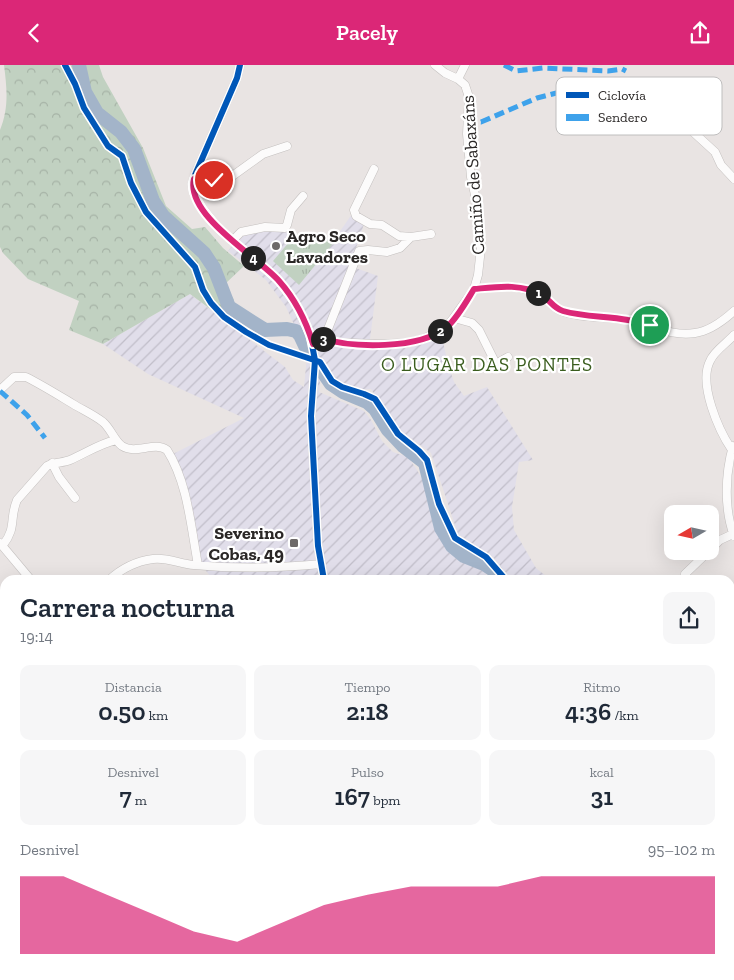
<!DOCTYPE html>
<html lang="es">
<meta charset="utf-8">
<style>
:root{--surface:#fff;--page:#f6f6f7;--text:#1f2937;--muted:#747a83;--accent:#db2777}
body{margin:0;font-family:"Zilla Slab",serif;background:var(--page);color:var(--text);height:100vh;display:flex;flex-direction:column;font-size:19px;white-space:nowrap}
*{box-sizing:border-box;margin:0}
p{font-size:16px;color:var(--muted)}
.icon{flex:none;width:28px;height:28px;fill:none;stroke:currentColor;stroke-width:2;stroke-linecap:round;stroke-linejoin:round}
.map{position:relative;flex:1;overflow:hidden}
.panel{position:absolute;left:0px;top:510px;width:735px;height:405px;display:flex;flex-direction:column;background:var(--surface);border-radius:15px 15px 0 0;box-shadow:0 5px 20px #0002}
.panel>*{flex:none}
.needle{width:32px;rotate:261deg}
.buttons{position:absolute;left:664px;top:440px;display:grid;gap:10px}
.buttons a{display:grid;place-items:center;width:55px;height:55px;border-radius:10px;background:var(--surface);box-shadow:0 5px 20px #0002;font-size:25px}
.pin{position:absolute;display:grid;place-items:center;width:42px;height:42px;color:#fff;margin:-21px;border:2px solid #fff;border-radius:50%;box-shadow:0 1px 5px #0007}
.km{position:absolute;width:25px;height:25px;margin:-12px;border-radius:50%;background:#222;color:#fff;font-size:14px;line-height:25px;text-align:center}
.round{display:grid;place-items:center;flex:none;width:52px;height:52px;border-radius:10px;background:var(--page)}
.summary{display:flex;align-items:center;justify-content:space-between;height:85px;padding:0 20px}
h1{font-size:28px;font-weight:600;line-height:38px}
.metrics{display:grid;grid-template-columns:repeat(3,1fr);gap:8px;height:85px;padding:5px 20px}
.metrics div{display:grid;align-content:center;border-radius:10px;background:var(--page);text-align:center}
.metrics b{font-size:25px;font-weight:600}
.metrics small{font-size:14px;font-weight:400}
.metrics p{font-size:14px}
.chart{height:140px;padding:10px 20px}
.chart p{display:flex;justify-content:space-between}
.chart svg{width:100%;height:90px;margin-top:5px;fill:var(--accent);opacity:.7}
header{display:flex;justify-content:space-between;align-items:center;height:65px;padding:0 20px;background:var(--accent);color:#fff;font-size:22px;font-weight:600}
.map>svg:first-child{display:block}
.industrial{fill:url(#industrial-furrows)}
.grass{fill:url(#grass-tufts)}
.forest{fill:url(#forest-crowns)}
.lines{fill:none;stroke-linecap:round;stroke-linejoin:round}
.river{stroke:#a3b4c9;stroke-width:14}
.service-casing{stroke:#c4c0bf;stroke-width:5.5}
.minor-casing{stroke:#c4c0bf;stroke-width:9}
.service{stroke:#fcfbfb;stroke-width:4}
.minor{stroke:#fcfbfb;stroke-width:8}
.quiet{stroke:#3ea2eb;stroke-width:5;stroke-dasharray:10 5;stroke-linecap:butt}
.cycleway-casing{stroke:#fff;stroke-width:9}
.cycleway{stroke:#0057b8;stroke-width:6}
.route-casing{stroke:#fff;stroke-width:10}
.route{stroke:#db2777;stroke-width:6}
.poi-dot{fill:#6d6968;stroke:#fff;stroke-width:2}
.labels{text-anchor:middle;stroke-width:4.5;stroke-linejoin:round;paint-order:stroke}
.street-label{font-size:18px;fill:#2a2726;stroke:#fff}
.poi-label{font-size:18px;font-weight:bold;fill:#2a2726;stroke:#fff;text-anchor:start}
.neighbourhood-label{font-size:19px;letter-spacing:1px;fill:#3a5d1e;stroke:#fff}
.key{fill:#fff;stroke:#bfbebe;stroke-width:1}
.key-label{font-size:14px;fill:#2a2726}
</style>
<header><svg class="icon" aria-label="back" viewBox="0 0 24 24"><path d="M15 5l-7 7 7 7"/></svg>Pacely<svg class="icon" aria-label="share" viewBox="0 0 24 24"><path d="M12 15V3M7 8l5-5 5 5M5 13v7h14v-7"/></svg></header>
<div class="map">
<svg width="734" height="915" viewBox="0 0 734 915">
<defs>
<pattern id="industrial-furrows" width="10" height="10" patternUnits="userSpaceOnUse" patternTransform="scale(1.25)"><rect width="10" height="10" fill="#e1deea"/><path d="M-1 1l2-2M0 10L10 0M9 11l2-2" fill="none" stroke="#c1bec9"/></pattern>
<pattern id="grass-tufts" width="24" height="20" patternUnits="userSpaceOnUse" patternTransform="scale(1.25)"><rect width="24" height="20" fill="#c1d1c1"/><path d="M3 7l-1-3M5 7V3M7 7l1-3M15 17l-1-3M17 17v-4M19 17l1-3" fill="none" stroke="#a6b3a6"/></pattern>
<pattern id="forest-crowns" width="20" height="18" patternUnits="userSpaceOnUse" patternTransform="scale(1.25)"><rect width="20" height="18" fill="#c1d1c1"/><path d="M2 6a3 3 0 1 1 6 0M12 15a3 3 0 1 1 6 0" fill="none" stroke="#a6b3a6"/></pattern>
</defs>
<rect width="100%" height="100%" fill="#e9e4e3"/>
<path class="industrial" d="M352 149 365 156 350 201 378 211 369 282 409 283 442 272 448 299 454 317 464 331 487 322 533 395 519 397 512 442 514 465 536 503 551 515H512L493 492 458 469 431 388 398 364 371 324 360 325 333 314 322 295 319 327 364 346 371 355 382 376 393 387 408 392 417 405 427 423 432 452 442 477 455 492 484 506 490 515H213L198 495 173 389 244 353 148 309 103 279 190 229 285 302 293 315 304 322 307 291 305 276 297 266 286 242 266 215 228 186 242 169 268 164 334 175Z
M184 910H214L218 915H188Z
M253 910H368L369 915H257Z
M425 910H432L433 915H386Z"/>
<path class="grass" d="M296 169 335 176 299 220 273 196Z"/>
<path class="forest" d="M4 0H99L103 12 143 83 166 141 192 164 205 162 223 183 244 201 225 219 234 235 217 249 190 229 103 279 69 265 79 236 28 214 3 188 0 182V65C9 43 7 24 4 0Z"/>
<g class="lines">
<path class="river" d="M79 0 85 27 97 48 121 67 134 84 153 136 163 151 204 188 214 203 229 242 265 265 287 264 296 266 300 270 307 285
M318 300 331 319 343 327 367 337 375 344 388 365 403 381 425 398 441 463 452 481 464 491 484 499 496 507 501 515
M730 755 734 760"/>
<g class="service-casing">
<path id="service" d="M195 910 200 915
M260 910 263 915
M278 910 280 915
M299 910 300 915
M340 910 341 915"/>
</g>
<g class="minor-casing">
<path id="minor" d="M240 0 237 13 195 110 192 119 193 127 203 144 220 165 278 215 296 239 310 270 315 295 311 351 318 481 324 515
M435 0 445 8 458 14
M625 30 639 31 680 55 715 87 721 100 734 114
M374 104 354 145 356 151 370 159 382 160 399 171 411 172
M194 114 200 116 214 115 231 112 263 89 287 81
M232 176 241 167 265 162 285 163 287 160 291 145 303 131
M474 224C490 223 508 219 524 224 531 225 540 228 545 232 550 237 553 242 559 245 579 254 606 251 628 255 650 259 671 272 695 268 710 266 723 256 734 246
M454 253 472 258 479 265 496 299 508 292
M320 273 328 264 359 186 368 185 387 187 400 183 411 172 431 169
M313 279 320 273 331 277 375 279 407 278 423 274 447 262 474 224 478 210 481 183 478 143 471 112 467 69 469 32 465 20 458 14 465 0
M0 325 14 312H26C42 320 58 330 73 339 83 345 94 350 103 357 111 364 114 375 122 381 136 390 154 376 167 385 188 418 191 463 198 500
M733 381C725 409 724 444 734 471
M732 385C719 366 698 319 710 296 714 286 727 278 734 270
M52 398 59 412 75 433
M0 478 31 515
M3 480C17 462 9 454 17 435L47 401C54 397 63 398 70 395 86 388 99 379 116 375
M710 485 720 475 733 469
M685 509 709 486
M109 515C121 504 137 496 153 494 167 492 180 499 194 500 236 504 279 503 321 499
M0 581H5
M730 592 734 596
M0 617H5
M730 746 734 752
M0 798 5 801
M31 910 32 915
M88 910 94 915
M530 910 532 915
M612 910 614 915
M62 915 67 910
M498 915 500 910
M729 915 734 903"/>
</g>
<use href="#service" class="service"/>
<use href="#minor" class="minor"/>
<path class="quiet" d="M504 0 516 6 543 3 608 6 622 4 626 6
M467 53 471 56 481 57 537 33 568 25 594 27 607 30H625
M0 326 27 350 45 373
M730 770 734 775"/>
<g class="cycleway-casing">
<path id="cycleway" d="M65 0 75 19 84 43 108 81 122 91 131 118 146 147 195 202 203 225 211 238 224 252 246 267 269 280 320 297 332 316 342 322 364 329 375 334 398 369 419 386 427 395 439 439 455 473 486 492 506 515
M240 0 237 13 195 110 192 119 193 127 203 144 220 165 278 215 296 239 310 270 315 295 311 351 318 481 324 515"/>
</g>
<use href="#cycleway" class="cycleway"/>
</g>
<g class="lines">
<g class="route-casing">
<path id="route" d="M214 115 200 116 194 114C185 150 258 192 279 216 295 234 306 256 313 279L320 273C352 283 419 285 447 262 458 252 466 237 474 224 496 222 521 218 542 230 550 235 553 243 563 246 584 252 606 251 628 255 635 256 643 259 650 260"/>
</g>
<use href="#route" class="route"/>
</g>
<g class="poi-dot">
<circle cx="276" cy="181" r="5"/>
<rect x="289" y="473" width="10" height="10" rx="2.5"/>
</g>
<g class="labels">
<g class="street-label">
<text transform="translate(473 110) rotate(-94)" y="6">Camiño de Sabaxáns</text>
</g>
<g class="poi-label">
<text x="286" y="177">Agro Seco<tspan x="286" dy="21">Lavadores</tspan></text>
<text x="284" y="474" text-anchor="end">Severino<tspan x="284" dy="21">Cobas, 49</tspan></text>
</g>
<g class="neighbourhood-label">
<text x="487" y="306">O LUGAR DAS PONTES</text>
</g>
</g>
<rect x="556" y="12" width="166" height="58" rx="8" class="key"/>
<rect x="566" y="27" width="23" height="6" fill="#0057b8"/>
<rect x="566" y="49" width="23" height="7" fill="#3ea2eb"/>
<g class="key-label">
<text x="598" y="35">Ciclovía</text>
<text x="598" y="57">Sendero</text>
</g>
</svg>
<div class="buttons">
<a><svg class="needle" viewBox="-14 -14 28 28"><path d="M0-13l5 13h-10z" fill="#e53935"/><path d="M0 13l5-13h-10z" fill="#747a83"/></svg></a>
</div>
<div class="pin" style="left:650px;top:260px;background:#1e9e55"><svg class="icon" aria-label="arrive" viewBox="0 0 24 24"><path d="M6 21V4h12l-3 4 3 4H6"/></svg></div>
<div class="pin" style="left:214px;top:115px;background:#d93025"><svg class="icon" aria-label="check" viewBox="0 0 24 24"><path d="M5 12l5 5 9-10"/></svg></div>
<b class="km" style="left:538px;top:228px">1</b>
<b class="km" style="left:440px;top:266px">2</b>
<b class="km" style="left:323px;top:274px">3</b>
<b class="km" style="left:253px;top:193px">4</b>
<section class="panel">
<div class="summary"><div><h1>Carrera nocturna</h1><p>19:14</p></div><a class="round"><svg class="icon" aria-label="share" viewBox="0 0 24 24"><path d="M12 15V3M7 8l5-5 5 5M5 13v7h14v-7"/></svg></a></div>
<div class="metrics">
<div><p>Distancia</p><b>0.50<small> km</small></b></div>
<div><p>Tiempo</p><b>2:18</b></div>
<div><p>Ritmo</p><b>4:36<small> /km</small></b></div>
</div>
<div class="metrics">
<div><p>Desnivel</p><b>7<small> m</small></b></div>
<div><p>Pulso</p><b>167<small> bpm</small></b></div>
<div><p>kcal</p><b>31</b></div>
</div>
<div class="chart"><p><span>Desnivel</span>95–102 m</p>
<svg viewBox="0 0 160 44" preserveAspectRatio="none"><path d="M0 44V6L10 6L20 15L30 24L40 33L50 38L60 29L70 20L80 15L90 11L100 11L110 11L120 6L130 6L140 6L150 6L160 6V44z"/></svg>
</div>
</section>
</div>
